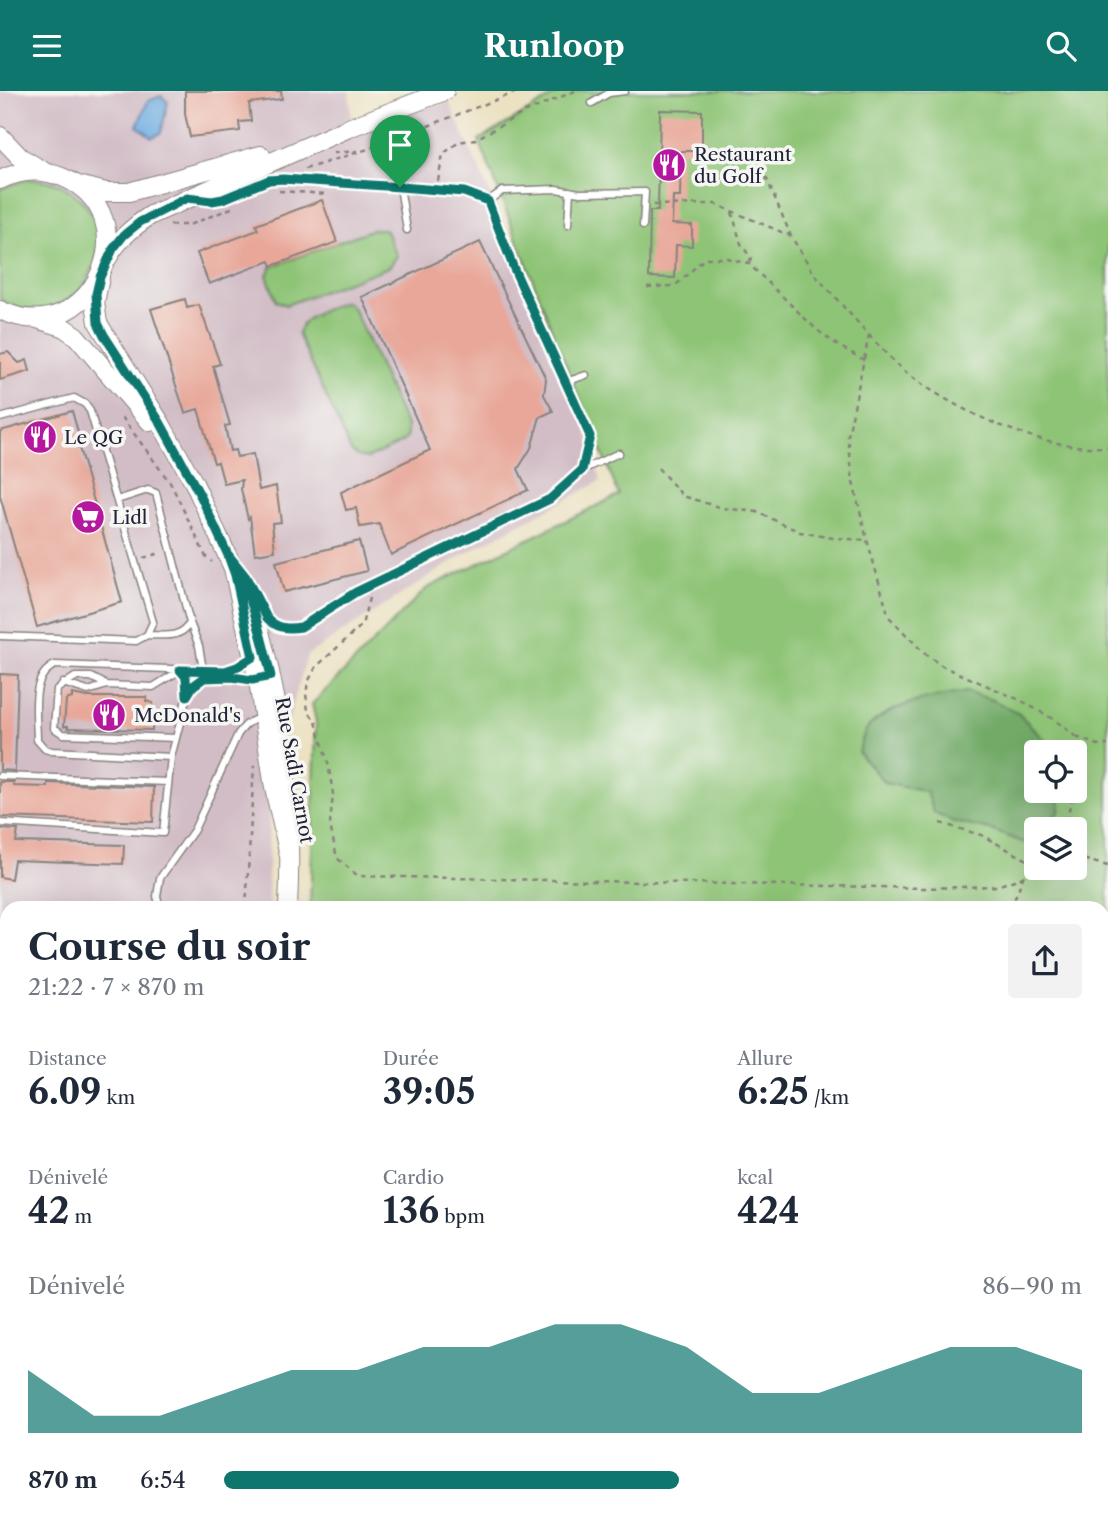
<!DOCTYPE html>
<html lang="fr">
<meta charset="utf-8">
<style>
:root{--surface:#fff;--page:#f2f2f3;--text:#1f2937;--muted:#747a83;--accent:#0f766e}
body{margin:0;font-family:"Libre Caslon Text",serif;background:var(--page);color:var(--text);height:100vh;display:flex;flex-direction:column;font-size:26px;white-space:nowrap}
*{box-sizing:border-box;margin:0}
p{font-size:23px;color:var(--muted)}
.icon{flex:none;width:38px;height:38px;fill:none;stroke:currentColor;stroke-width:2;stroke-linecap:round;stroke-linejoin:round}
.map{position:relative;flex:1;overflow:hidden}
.side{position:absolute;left:0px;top:810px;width:1110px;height:621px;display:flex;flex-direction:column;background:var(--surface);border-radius:21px 21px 0 0;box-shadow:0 7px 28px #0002}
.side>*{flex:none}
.fabs{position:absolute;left:1024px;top:649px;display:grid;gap:14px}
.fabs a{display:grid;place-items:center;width:63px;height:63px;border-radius:7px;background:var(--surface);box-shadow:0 7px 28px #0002;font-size:35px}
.pin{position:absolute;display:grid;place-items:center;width:60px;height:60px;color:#fff;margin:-72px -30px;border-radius:50% 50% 50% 0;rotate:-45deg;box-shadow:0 0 7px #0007}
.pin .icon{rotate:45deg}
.round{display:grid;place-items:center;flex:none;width:74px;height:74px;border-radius:7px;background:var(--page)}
.headline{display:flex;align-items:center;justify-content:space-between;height:119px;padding:0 28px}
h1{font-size:38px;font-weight:700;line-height:52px}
.figures{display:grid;grid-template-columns:repeat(3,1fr);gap:10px;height:119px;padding:7px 28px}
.figures div{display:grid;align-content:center}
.figures b{font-size:35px;font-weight:700}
.figures small{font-size:19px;font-weight:400}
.figures p{font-size:19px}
.chart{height:196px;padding:14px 28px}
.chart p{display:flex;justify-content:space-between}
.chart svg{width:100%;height:126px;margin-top:7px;fill:var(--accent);opacity:.7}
ul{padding:0 28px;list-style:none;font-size:23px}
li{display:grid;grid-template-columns:112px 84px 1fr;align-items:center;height:52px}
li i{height:18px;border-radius:9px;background:var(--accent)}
header{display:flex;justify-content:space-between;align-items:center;height:91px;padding:0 28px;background:var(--accent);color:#fff;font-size:32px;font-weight:700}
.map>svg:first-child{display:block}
.industrial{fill:#d2bdc6}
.green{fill:#8ec476;stroke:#587358;stroke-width:2;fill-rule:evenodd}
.forest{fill:#72aa67;stroke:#4a6651;stroke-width:2}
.water{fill:#6dabe0;stroke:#48668e;stroke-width:2}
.building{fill:#e8a799}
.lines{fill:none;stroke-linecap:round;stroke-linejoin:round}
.lane-casing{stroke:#87827e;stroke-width:9}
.secondary-casing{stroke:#87827e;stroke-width:20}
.path{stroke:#87827e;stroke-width:2.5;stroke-dasharray:5 5;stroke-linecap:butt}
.lane{stroke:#fff;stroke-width:6}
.secondary{stroke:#fff;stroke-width:18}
.rail-casing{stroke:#22223b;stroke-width:7}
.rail{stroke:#f6f6f2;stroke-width:4.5;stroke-dasharray:13;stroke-linecap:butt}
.route-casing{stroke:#fff;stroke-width:14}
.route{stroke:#0f766e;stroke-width:9}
.labels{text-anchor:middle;stroke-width:7;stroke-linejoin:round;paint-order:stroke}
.poi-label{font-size:19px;fill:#22223b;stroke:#f6f6f2;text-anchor:start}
.street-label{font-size:19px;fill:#22223b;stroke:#f6f6f2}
</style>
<header><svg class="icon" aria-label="menu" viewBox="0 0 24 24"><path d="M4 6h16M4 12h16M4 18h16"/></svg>Runloop<svg class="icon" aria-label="search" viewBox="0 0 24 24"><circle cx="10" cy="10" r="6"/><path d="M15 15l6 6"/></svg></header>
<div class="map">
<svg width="1108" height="1430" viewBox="0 0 1108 1430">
<rect width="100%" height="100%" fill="#f6f6f2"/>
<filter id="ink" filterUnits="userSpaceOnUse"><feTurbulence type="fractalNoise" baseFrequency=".0143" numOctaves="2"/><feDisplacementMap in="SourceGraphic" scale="14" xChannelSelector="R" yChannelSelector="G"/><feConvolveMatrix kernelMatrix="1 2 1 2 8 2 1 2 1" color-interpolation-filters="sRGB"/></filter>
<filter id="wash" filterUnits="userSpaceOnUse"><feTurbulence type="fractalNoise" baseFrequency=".00686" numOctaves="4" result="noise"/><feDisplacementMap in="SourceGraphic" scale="28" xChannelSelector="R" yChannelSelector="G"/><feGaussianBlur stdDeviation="1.57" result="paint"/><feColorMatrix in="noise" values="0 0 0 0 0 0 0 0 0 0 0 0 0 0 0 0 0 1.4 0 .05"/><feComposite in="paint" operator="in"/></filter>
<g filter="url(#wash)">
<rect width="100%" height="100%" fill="#ece2c2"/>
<path class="industrial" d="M0 0H349L352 36 449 11 571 286 601 390 466 462 307 564 269 698 268 817H7V1424L601 1425 599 1430H0Z
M1108 854V894L1103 895V855Z
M1103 1307 1108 1309V1369L1103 1367Z"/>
<path class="green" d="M562 0H1108V854L1103 855 1102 817H310L316 631 312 613 427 497 619 404 559 257 479 49ZM1036 662H1074V700H1036ZM1036 738H1074V777H1036Z
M27 88C36 89 50 89 58 93 146 135 73 256 0 208V98Z
M373 138H385L397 165 389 176 286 214 276 210 267 184 271 176Z
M345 211 353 217 407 337V346L403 351 368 367 357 365 351 360 298 243C302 224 328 218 345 211Z
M0 855 7 856V904L0 902Z
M1108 928V1309L1102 1307V929Z
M0 992 7 994V1053L5 1054 0 1051Z
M0 1320 7 1322V1350L0 1347Z
M1103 1367 1108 1369V1430H599L601 1424H1102Z
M40 1424H81V1425L80 1430H38Z
M89 1424H191L207 1430H87Z"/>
<path class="forest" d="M966 601 993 609 1019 623 1051 655 1053 661 1036 662V700H1060L1059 721 1041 738H1036V743L1025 752 994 740 951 730 934 722 927 701 885 692 858 661C861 653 863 641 869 635 893 611 934 607 966 601Z
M1103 1058 1108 1061V1101L1103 1098Z"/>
<path class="water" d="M161 5 168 11 161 42 152 46 137 35 148 10Z"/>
<g id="blocks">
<path class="building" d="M185 0H281L282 8 249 12 251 30 239 31 240 40 190 46 185 23Z
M660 19 702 20V60H681L680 106H673L672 133 692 134V155L676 154 675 187 649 186 650 120H658Z
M322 109 337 151 272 175 270 170 209 193 197 162 258 139 256 134Z
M480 151 546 288 544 304 553 320 540 326 531 357 518 378 528 399 391 464 379 433 360 436 356 417 346 419 341 401 430 359 362 206Z
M185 208 187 217 199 214 214 256 220 273 213 275 230 334 225 335 230 360 235 359 237 366 253 363 259 399 276 395 281 431 272 432 275 460 255 463 250 426 248 428 241 398 242 389 224 393 218 371 214 372 198 318 185 322 151 218Z
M8 261 19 272 27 269 30 280 0 289V263Z
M72 320 81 352 78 353 122 511 37 536 0 405V340Z
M359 450 367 480 284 501 276 471Z
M0 583 18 584 15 680 0 679Z
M72 603 87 606H147L146 610 153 612 152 639 68 637V635H64L66 609 72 607Z
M0 691H14V695L48 696V692L154 696 153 731 0 726Z
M0 738 18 739 16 751 124 754 123 773 14 769 11 788 0 786Z"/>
</g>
</g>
<g filter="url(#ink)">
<use href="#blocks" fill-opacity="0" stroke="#87827e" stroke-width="2"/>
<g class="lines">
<g class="lane-casing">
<path id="lane" d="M592 12 609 2 625 0
M400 96 407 139
M200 108C230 112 253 91 283 88L465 101 488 110 515 178 590 345 582 379 550 408 356 501 301 536 290 538 273 533 260 514
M488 110 502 100 556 98 580 102 645 101 643 135
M568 134 570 100
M566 291 586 284
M0 327 74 307 85 313 90 320 153 531 147 544 136 550 0 545
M582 379 619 362
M117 409 148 399 156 402 190 532C180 548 164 544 147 544
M190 532 199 555 203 579
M250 568 237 576 225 580 55 574C29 585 37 625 37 649L45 658 52 660 171 666 187 605 199 589 232 586 255 588
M180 579 186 586 187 603
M63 592 88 600 107 594
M176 647 63 643 54 637 57 598 75 586H91L107 594 153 596 179 580
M0 685 168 691
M0 732 163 742 171 666
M160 817 157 805 160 787 194 739 238 643C244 635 251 627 262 628
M0 922 7 924
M0 1068 7 1074
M0 1181 7 1183
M304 1424V1430
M334 1424V1430
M745 1424 759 1430
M28 1430 30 1424"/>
</g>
<g class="secondary-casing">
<path id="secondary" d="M0 45 20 66 42 79
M0 89C20 79 42 78 62 86 153 123 92 263 0 219
M78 94 106 101H129L261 64
M105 171C117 150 131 137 151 124L351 36 445 0
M100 186 95 212 98 232 160 331 194 392 233 477 258 590 274 697 289 765
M40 229 63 236 76 245 150 331
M246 498C257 525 263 552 270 581 287 659 292 737 288 817
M255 1424 256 1430
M269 1424 270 1430"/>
</g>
<path class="path" d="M334 62 358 60
M305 78 368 58 519 0
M766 86 791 145 815 184 869 244 848 345 853 391 867 449 889 526 926 564 944 576 1022 610 1056 630 1076 646 1079 681 1074 698
M438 90 443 63 459 51 476 48 523 22 575 0
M279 100 328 103
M653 114 715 113 791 145
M732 121 741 153 751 167 749 173
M170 134H189L234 116
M647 196 675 195 705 167H727L749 173 817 239 837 254 864 269
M869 244C880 256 891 269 903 279 954 320 1042 360 1108 356
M122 326 171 393 206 466 212 471
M658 377 683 405 722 417 757 421 800 441 833 447 867 449
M143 467 160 462
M369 507 362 534 316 576 308 591 306 603 308 620 316 631 328 672 333 703 330 734 337 767 358 785 925 797 997 795 1023 786
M1076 646 1098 654H1108
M940 732 981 744 1033 772
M1060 738 1067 726 1074 700
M1074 768H1082L1108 775
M246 817 254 674
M1011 817 1023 786 1036 769
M1102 908H1108
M0 1025 7 1033
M0 1057 7 1035
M0 1351 7 1354
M207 1424 223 1430
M12 1430 14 1424
M83 1430 85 1424"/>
<use href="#lane" class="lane"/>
<use href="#secondary" class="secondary"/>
<g class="rail-casing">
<path id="rail" d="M0 845 7 846
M1102 874 1108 873
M0 948 7 950
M0 972 7 975
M1102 1325 1108 1326
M1102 1354 1108 1356"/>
</g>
<use href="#rail" class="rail"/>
</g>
</g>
<g class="lines" filter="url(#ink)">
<g class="route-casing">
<path id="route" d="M400 96 283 88 269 89 223 108 212 110 187 107 140 131 124 144 113 158 100 186 96 203 98 232 104 244 160 331 201 406 227 462 235 484 253 566 237 576 225 580 180 579 186 586 187 605 193 595 204 587 232 586 252 589 271 585C264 557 258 528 247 501 241 487 232 476 227 462L246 486 267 527C277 538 288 538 301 536L356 501 550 408 582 379 590 345 514 178 488 110 464 101 400 96"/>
</g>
<use href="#route" class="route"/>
</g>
<defs>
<g id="restaurant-disc" transform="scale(1.75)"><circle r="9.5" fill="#b5179e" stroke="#f6f6f2"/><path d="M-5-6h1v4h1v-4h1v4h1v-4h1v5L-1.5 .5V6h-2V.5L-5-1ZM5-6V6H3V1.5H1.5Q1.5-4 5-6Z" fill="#fff"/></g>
<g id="supermarket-disc" transform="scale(1.75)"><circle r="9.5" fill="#b5179e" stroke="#f6f6f2"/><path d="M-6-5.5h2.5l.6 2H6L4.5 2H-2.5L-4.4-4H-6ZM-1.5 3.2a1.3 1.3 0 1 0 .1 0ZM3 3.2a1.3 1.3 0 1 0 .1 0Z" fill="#fff"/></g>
</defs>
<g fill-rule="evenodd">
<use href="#restaurant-disc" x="669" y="74"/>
<use href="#restaurant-disc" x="40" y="346"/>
<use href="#supermarket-disc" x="88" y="426"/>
<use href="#restaurant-disc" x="109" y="624"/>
</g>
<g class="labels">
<g class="poi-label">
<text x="694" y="70">Restaurant<tspan x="694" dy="22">du Golf</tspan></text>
<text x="64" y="353">Le QG</text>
<text x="112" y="433">Lidl</text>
<text x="134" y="631">McDonald's</text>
</g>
<g class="street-label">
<text transform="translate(295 679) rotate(80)" y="7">Rue Sadi Carnot</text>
</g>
</g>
</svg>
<div class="fabs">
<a><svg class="icon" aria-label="locate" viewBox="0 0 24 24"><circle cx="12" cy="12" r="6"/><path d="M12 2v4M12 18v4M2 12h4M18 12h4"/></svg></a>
<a><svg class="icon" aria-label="layers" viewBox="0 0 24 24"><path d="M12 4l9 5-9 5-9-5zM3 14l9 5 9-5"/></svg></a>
</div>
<div class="pin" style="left:400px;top:96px;background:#1e9e55"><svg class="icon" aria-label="arrive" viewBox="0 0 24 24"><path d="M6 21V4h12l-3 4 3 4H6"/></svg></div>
<section class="side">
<div class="headline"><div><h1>Course du soir</h1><p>21:22 · 7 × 870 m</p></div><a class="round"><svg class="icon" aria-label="share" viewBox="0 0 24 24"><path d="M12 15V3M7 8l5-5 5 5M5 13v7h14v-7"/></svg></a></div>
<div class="figures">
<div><p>Distance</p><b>6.09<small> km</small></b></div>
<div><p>Durée</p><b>39:05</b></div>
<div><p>Allure</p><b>6:25<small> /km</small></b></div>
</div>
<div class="figures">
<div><p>Dénivelé</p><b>42<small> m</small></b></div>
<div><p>Cardio</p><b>136<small> bpm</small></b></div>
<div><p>kcal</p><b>424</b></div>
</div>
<div class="chart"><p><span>Dénivelé</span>86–90 m</p>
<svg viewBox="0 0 160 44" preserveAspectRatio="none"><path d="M0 44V22L10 38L20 38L30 30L40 22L50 22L60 14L70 14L80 6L90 6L100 14L110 30L120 30L130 22L140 14L150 14L160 22V44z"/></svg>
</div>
<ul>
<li><b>870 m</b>6:54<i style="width:53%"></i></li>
</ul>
</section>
</div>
